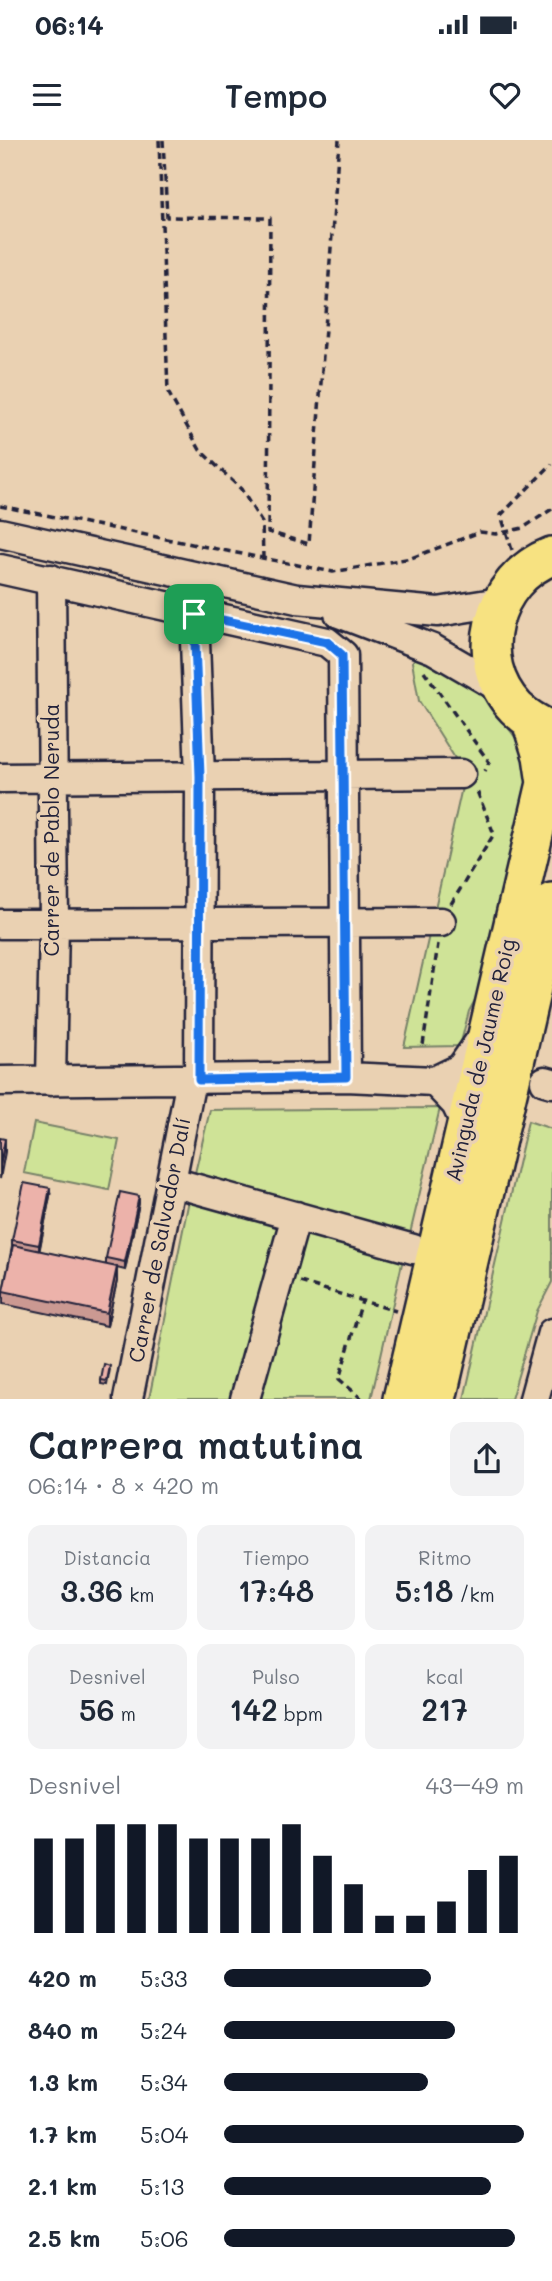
<!DOCTYPE html>
<html lang="es">
<meta charset="utf-8">
<style>
:root{--surface:#fff;--page:#f2f2f3;--text:#1f2937;--muted:#747a83;--accent:#111827}
body{margin:0;font-family:Mali,sans-serif;background:var(--page);color:var(--text);height:100vh;display:flex;flex-direction:column;font-size:26px;white-space:nowrap}
*{box-sizing:border-box;margin:0}
p{font-size:23px;color:var(--muted)}
.icon{flex:none;width:38px;height:38px;fill:none;stroke:currentColor;stroke-width:2;stroke-linecap:round;stroke-linejoin:round}
.map{position:relative;height:1259px;overflow:hidden}
.panel{display:flex;flex-direction:column;background:var(--surface);flex:1}
.panel>*{flex:none}
.pin{position:absolute;display:grid;place-items:center;width:60px;height:60px;color:#fff;margin:-30px;border-radius:14px;box-shadow:0 4px 10px #0006}
.round{display:grid;place-items:center;flex:none;width:74px;height:74px;border-radius:14px;background:var(--page)}
.overview{display:flex;align-items:center;justify-content:space-between;height:119px;padding:0 28px}
h1{font-size:38px;font-weight:600;line-height:52px}
.stats{display:grid;grid-template-columns:repeat(3,1fr);gap:10px;height:119px;padding:7px 28px}
.stats div{display:grid;align-content:center;border-radius:14px;background:var(--page);text-align:center}
.stats b{font-size:30px;font-weight:600}
.stats small{font-size:19px;font-weight:400}
.stats p{font-size:19px}
.chart{height:196px;padding:14px 28px}
.chart p{display:flex;justify-content:space-between}
.chart svg{width:100%;height:126px;margin-top:7px;stroke:var(--accent);stroke-width:6}
ul{padding:0 28px;list-style:none;font-size:23px}
li{display:grid;grid-template-columns:112px 84px 1fr;align-items:center;height:52px}
li i{height:18px;border-radius:9px;background:var(--accent)}
.status{display:flex;justify-content:space-between;align-items:center;height:49px;padding:0 35px;background:var(--surface);direction:ltr}
.status svg{height:19px;fill:currentColor}
header{display:flex;justify-content:space-between;align-items:center;height:91px;padding:0 28px;background:var(--surface);font-size:32px;font-weight:600}
.map>svg:first-child{display:block}
.green{fill:#cfe397;stroke:#788269;stroke-width:2}
.lines{fill:none;stroke-linecap:round;stroke-linejoin:round}
.minor-casing{stroke:#22223b;stroke-width:33}
.major-casing{stroke:#22223b;stroke-width:42}
.path{stroke:#22223b;stroke-width:3.5;stroke-dasharray:7 5;stroke-linecap:butt}
.minor{stroke:#ead1b2;stroke-width:28}
.major{stroke:#f7e281;stroke-width:37}
.wall{fill:#cb9992;stroke:#22223b;stroke-width:2}
.shaded-wall{fill:#a57d77;stroke:#22223b;stroke-width:2}
.building{fill:#ecb2aa;stroke:#22223b;stroke-width:2}
.route-casing{stroke:#fff;stroke-width:14}
.route{stroke:#1a73e8;stroke-width:9}
.labels{text-anchor:middle;stroke-width:7;stroke-linejoin:round;paint-order:stroke}
.street-label{font-size:21px;fill:#22223b;stroke:#ead1b2}
</style>
<div class="status"><b>06:14</b><svg viewBox="0 0 49 12"><path d="M0 12V9h3v3zM5 12V6h3v6zM10 12V3h3v9zM15 12V0h3v12zM26 1h20v11H26zM47 4h2v5h-2z"/></svg></div>
<header><svg class="icon" aria-label="menu" viewBox="0 0 24 24"><path d="M4 6h16M4 12h16M4 18h16"/></svg>Tempo<svg class="icon" aria-label="heart" viewBox="0 0 24 24"><path d="M12 20l-8-8c-3-5 5-10 8-4 3-6 11-1 8 4z"/></svg></header>
<div class="map">
<svg width="552" height="1259" viewBox="0 0 552 1259">
<rect width="100%" height="100%" fill="#ead1b2"/>
<filter id="ink" filterUnits="userSpaceOnUse"><feTurbulence type="fractalNoise" baseFrequency=".0143" numOctaves="2"/><feDisplacementMap in="SourceGraphic" scale="14" xChannelSelector="R" yChannelSelector="G"/><feConvolveMatrix kernelMatrix="1 2 1 2 8 2 1 2 1" color-interpolation-filters="sRGB"/></filter>
<g filter="url(#ink)">
<path class="green" d="M419 513 481 551 518 601 529 635 485 842 469 871 460 906 404 907 465 634 419 561 412 522Z
M440 968 409 1098 194 1037 210 970Z
M528 981 552 989V1142L537 1171 511 1259H464Z
M34 983 119 1000 109 1050 24 1033Z
M189 1060 287 1086 238 1259H149Z
M298 1087 403 1119 371 1259H252Z"/>
<g class="lines">
<g class="minor-casing">
<path id="minor" d="M0 393 297 459 438 472 500 462
M0 429 327 502 343 515 346 937
M51 439 54 784 51 941
M339 473 433 509 502 549
M194 474 200 636 199 940
M0 638 461 634
M0 784 441 782
M0 941 346 937 434 941
M545 941 552 943
M466 985 456 964 434 941 461 928 482 898
M172 1042 413 1109
M128 1259 191 940
M245 1259 296 1076
M534 1259 552 1193"/>
</g>
<g class="major-casing">
<path id="major" d="M552 416C491 439 470 520 516 568 527 579 539 585 552 591
M402 1259 546 643 542 616 531 581
M437 1259 552 762"/>
</g>
<path class="path" d="M159 0 168 252 200 310 241 349 262 383 263 417
M163 0 167 77 270 78 268 392 309 404 339 0
M0 366 333 432 411 418 480 392 496 394 523 388 552 369
M512 410 501 375 552 324
M424 531 489 622 485 631
M451 764 494 694 477 651
M423 905 438 804
M300 1142 396 1171
M362 1259 339 1239 362 1161"/>
<use href="#minor" class="minor"/>
<use href="#major" class="major"/>
</g>
<path class="wall" d="M50 1056 39 1111 106 1125V1118L139 1063 125 1130 117 1128V1141L107 1186 3 1164V1151L12 1107V1100Z
M110 1229 107 1245 101 1244V1240Z"/>
<path class="shaded-wall" d="M5 999V1012L0 1039V1025Z
M50 1048V1056L39 1113V1105Z
M139 1056V1063L125 1130V1122Z
M117 1127V1141L107 1186V1173Z"/>
<path class="building" d="M0 998 5 999 0 1025Z
M24 1043 50 1048 39 1105 12 1100Z
M120 1052 139 1056 125 1122 106 1118Z
M13 1105 117 1127 107 1173 3 1151Z
M104 1224 110 1226 107 1241 101 1240Z"/>
</g>
<g class="lines" filter="url(#ink)">
<g class="route-casing">
<path id="route" d="M194 474 327 502 342 515 346 937 199 940 200 636Z"/>
</g>
<use href="#route" class="route"/>
</g>
<g class="labels">
<g class="street-label">
<text transform="translate(52 690) rotate(-90)" y="7">Carrer de Pablo Neruda</text>
<text transform="translate(481 920) rotate(-77)" y="7">Avinguda de Jaume Roig</text>
<text transform="translate(160 1100) rotate(-79)" y="7">Carrer de Salvador Dalí</text>
</g>
</g>
</svg>
<div class="pin" style="left:194px;top:474px;background:#1e9e55"><svg class="icon" aria-label="arrive" viewBox="0 0 24 24"><path d="M6 21V4h12l-3 4 3 4H6"/></svg></div>
</div>
<section class="panel">
<div class="overview"><div><h1>Carrera matutina</h1><p>06:14 · 8 × 420 m</p></div><a class="round"><svg class="icon" aria-label="share" viewBox="0 0 24 24"><path d="M12 15V3M7 8l5-5 5 5M5 13v7h14v-7"/></svg></a></div>
<div class="stats">
<div><p>Distancia</p><b>3.36<small> km</small></b></div>
<div><p>Tiempo</p><b>17:48</b></div>
<div><p>Ritmo</p><b>5:18<small> /km</small></b></div>
</div>
<div class="stats">
<div><p>Desnivel</p><b>56<small> m</small></b></div>
<div><p>Pulso</p><b>142<small> bpm</small></b></div>
<div><p>kcal</p><b>217</b></div>
</div>
<div class="chart"><p><span>Desnivel</span>43–49 m</p>
<svg viewBox="0 0 160 44" preserveAspectRatio="none"><path d="M5 44V11M15 44V11M25 44V6M35 44V6M45 44V6M55 44V11M65 44V11M75 44V11M85 44V6M95 44V17M105 44V27M115 44V38M125 44V38M135 44V33M145 44V22M155 44V17"/></svg>
</div>
<ul>
<li><b>420 m</b>5:33<i style="width:69%"></i></li>
<li><b>840 m</b>5:24<i style="width:77%"></i></li>
<li><b>1.3 km</b>5:34<i style="width:68%"></i></li>
<li><b>1.7 km</b>5:04<i style="width:100%"></i></li>
<li><b>2.1 km</b>5:13<i style="width:89%"></i></li>
<li><b>2.5 km</b>5:06<i style="width:97%"></i></li>
</ul>
</section>
